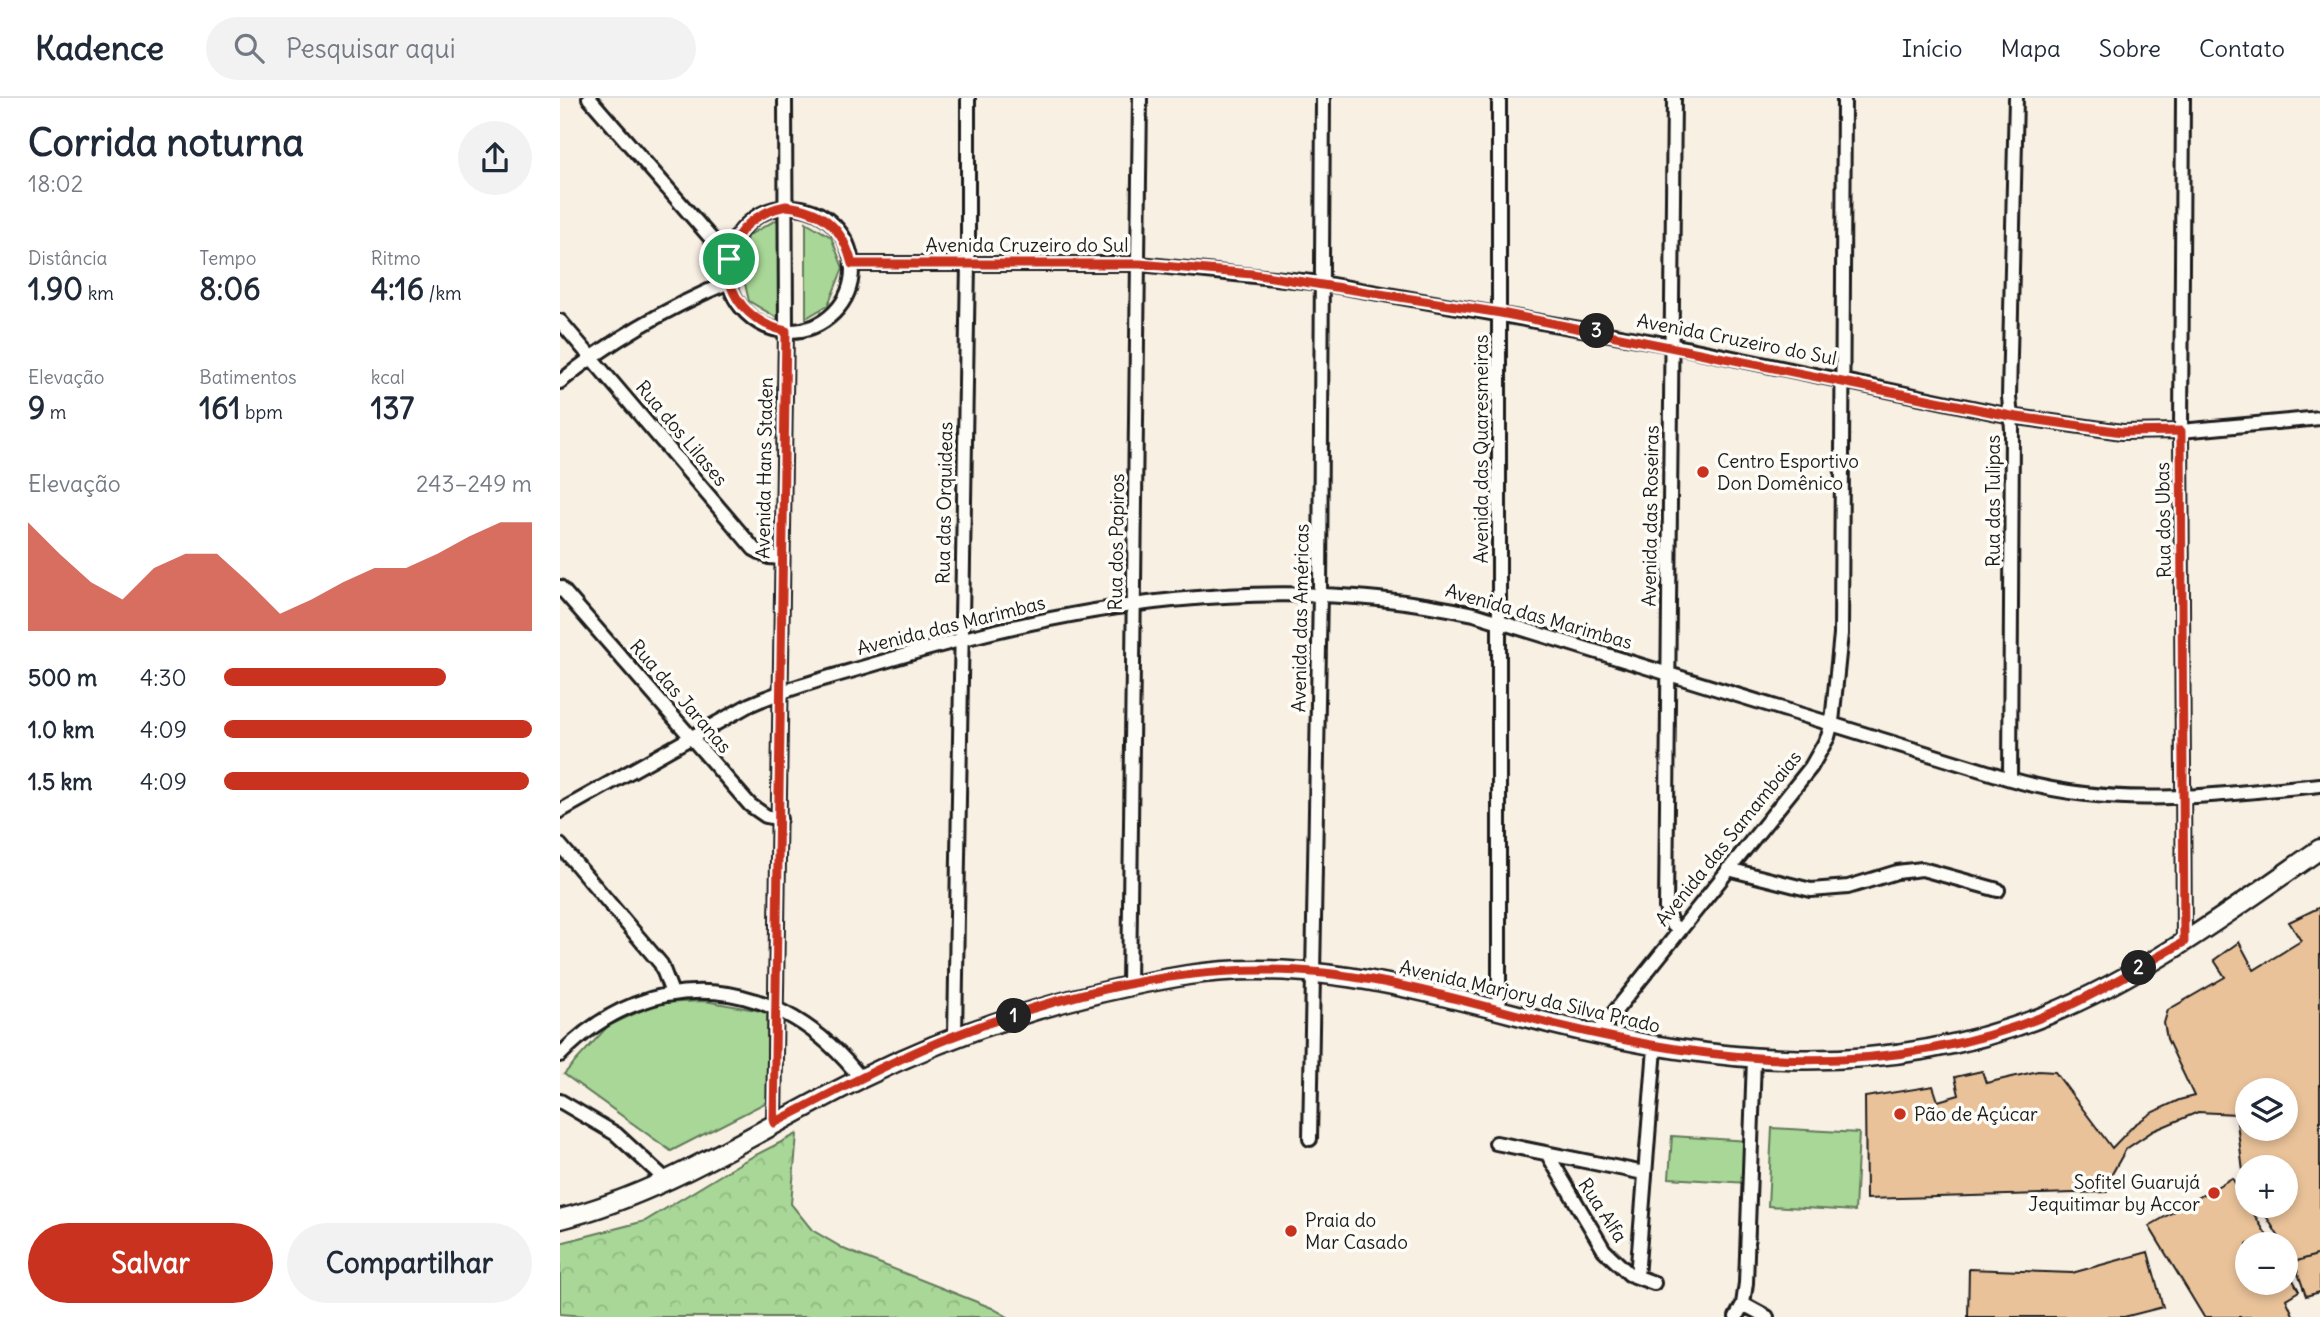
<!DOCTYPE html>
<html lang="pt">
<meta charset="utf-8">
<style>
:root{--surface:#fff;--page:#f2f2f3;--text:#1f2937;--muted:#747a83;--line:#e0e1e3;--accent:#c8321e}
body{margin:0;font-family:Delius,sans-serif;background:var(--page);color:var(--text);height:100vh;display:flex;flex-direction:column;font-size:26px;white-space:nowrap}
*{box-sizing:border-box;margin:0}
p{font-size:23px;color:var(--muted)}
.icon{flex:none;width:38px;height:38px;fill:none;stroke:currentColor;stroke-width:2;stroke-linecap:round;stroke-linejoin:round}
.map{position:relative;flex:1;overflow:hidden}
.drawer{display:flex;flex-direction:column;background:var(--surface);width:560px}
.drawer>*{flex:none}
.buttons{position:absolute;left:1675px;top:980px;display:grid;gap:14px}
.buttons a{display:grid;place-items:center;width:63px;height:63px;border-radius:50%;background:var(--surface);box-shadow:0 4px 10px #0003;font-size:35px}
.pin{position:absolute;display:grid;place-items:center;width:60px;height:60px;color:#fff;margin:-30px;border:4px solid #fff;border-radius:50%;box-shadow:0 2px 7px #0007}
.km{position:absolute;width:35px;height:35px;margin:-18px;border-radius:50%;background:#222;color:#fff;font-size:19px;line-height:35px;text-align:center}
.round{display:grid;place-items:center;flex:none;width:74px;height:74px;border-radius:37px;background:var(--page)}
.overview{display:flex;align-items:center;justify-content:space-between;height:119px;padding:0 28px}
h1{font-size:38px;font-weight:700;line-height:52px}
.stats{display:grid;grid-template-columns:repeat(3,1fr);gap:10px;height:119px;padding:7px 28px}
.stats div{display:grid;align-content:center}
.stats b{font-size:30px;font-weight:700}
.stats small{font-size:19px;font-weight:400}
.stats p{font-size:19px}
.chart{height:196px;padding:14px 28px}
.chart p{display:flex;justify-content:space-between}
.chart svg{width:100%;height:126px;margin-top:7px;fill:var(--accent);opacity:.7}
.primary-button{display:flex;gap:14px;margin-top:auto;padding:14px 28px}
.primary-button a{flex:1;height:80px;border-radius:42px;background:var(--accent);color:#fff;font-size:28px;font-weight:700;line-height:80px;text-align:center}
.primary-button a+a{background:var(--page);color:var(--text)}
ul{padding:0 28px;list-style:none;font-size:23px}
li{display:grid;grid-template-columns:112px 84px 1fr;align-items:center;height:52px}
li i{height:18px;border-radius:9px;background:var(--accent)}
header{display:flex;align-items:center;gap:42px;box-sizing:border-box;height:98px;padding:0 35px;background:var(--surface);border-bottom:2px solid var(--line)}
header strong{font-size:33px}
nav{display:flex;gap:38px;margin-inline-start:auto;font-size:24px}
.search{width:490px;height:63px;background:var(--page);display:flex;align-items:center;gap:18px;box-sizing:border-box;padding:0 24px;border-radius:38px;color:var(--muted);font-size:26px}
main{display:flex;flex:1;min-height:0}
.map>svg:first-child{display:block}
.green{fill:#a8d797;stroke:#627a5a;stroke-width:2}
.forest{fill:url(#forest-crowns);stroke:#627a5a;stroke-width:2}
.building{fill:#e9c299;stroke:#1c1c1c;stroke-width:2;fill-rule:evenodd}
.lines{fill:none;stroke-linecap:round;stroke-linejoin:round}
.minor-casing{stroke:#1c1c1c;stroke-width:18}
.secondary-casing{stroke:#1c1c1c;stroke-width:23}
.minor{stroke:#fdfcf7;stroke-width:12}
.secondary{stroke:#fdfcf7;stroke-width:18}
.route-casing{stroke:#fff;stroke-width:14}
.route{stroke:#c8321e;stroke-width:9}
.poi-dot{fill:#c8321e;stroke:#fdfcf7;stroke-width:2.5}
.labels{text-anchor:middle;stroke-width:7;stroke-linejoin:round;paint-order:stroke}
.street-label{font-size:19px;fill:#1c1c1c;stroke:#fdfcf7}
.poi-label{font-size:19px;fill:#1c1c1c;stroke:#fdfcf7;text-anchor:start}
</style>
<header>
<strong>Kadence</strong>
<div class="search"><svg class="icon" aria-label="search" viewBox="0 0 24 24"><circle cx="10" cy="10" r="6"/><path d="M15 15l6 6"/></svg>Pesquisar aqui</div>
<nav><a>Início</a><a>Mapa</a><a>Sobre</a><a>Contato</a></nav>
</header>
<main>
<section class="drawer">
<div class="overview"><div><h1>Corrida noturna</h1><p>18:02</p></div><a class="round"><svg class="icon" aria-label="share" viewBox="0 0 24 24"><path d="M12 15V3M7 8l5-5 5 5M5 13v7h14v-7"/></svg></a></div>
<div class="stats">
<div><p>Distância</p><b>1.90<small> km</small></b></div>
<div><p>Tempo</p><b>8:06</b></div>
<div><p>Ritmo</p><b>4:16<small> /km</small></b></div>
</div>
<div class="stats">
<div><p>Elevação</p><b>9<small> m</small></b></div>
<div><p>Batimentos</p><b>161<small> bpm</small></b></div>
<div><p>kcal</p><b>137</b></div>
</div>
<div class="chart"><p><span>Elevação</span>243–249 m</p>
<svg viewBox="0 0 160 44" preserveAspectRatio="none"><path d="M0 44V6L10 17L20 27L30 33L40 22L50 17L60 17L70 27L80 38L90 33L100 27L110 22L120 22L130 17L140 11L150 6L160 6V44z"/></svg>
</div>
<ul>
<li><b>500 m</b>4:30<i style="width:72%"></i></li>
<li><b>1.0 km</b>4:09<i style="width:100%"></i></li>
<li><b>1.5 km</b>4:09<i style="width:99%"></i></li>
</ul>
<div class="primary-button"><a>Salvar</a><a>Compartilhar</a></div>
</section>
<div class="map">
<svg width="1760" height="1219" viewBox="0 0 1760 1219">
<defs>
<pattern id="forest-crowns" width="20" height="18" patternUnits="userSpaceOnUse" patternTransform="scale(1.75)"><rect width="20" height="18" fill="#a8d797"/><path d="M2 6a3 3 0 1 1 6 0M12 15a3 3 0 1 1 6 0" fill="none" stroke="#90b882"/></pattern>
</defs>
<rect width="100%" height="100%" fill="#f9f0e4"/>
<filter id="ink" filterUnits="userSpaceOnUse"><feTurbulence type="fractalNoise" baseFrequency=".0143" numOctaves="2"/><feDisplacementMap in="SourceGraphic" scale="14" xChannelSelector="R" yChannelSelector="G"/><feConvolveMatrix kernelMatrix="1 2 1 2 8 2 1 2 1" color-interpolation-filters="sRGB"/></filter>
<g filter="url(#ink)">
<path class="green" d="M218 121 219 221 189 203 181 169 187 138Z
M246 124 271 139 283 170 268 207 246 220Z
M145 903 207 914V1004L111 1053 4 976 48 928 98 905Z
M1212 1030 1299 1035 1295 1113 1208 1108Z
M1112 1038 1189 1043 1187 1085 1109 1080Z"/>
<path class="forest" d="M237 1036 231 1106 252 1132 286 1152 432 1210 448 1219H38L0 1216V1145L85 1123 184 1063Z"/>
<path class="building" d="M1760 809V1156L1734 1164 1700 1108H1726V1069H1687V1086L1684 1082 1676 1016 1638 1014 1593 1033 1566 1051 1552 1076 1547 1094 1306 1101 1305 999 1373 988 1378 1003 1399 997 1395 979 1422 973 1426 985 1478 973 1495 974 1552 1050 1574 1027 1593 1014 1619 1002 1634 998 1607 941 1604 925 1608 912 1665 879 1654 862 1679 844 1694 872 1741 843 1729 824ZM1687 992H1726V1031H1687Z
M1672 1080 1712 1146H1687V1185H1726V1169L1739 1193 1726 1201 1734 1219H1644L1589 1128Z
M1588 1154 1603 1209 1564 1219H1408L1409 1171 1512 1175Z
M1760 1156V1194L1746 1198 1734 1164Z"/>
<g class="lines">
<g class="minor-casing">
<path id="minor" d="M29 0 169 161
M1114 0 1106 810 1111 825 1118 832
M1623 0 1621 333 1624 844
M168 171a62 62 0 1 1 124 0a62 62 0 1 1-124 0Z
M292 166H580L761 185 1111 247 1451 318 1562 334 1621 333 1760 320
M0 223 194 451 209 459 222 460
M0 284C52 241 107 210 169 184
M0 489 190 707 206 718 220 721
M1450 681 1452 331 1449 299 1456 0
M0 713 189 607C232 588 279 577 325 563 517 505 716 473 914 516L1450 681C1556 712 1652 697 1760 687
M0 747 101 866 112 895
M1168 771 1251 792 1288 789 1337 774 1362 771 1438 792
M569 888 580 0
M939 913V0
M395 937 408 166V0
M1036 937 1251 669 1268 639 1272 624 1281 536 1284 0
M0 957C93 862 222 877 301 981
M0 1003 56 1036 105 1081
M214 1025 226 233 225 0
M750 1041 760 494 763 0
M936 1045 1084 1075
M988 1057 1044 1152 1069 1176 1094 1185
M1077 1179 1095 950
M1183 1206 1207 1219
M1176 1219 1183 1206 1186 1185 1194 961"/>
</g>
<g class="secondary-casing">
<path id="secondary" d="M0 1121C106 1095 201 1030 298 982 403 930 512 896 628 877 751 858 870 895 989 925 1157 967 1322 983 1487 917 1585 877 1674 811 1760 751"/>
</g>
<use href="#minor" class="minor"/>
<use href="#secondary" class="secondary"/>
</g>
</g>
<g class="lines" filter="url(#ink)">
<g class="route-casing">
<path id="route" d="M226 108C263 112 283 130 292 166H580L692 176 941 215 1451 318 1562 334 1621 333 1624 844C1579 869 1535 898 1487 917 1325 983 1159 967 993 926 898 902 803 871 704 872 600 872 490 900 394 938 332 962 273 995 214 1025L226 233C150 216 148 124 226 108Z"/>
</g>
<use href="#route" class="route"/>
</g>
<g class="poi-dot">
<circle cx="1143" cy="374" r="7"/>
<circle cx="1340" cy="1016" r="7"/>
<circle cx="1654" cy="1095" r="7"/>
<circle cx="731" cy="1133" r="7"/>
</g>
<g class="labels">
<g class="street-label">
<text x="467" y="154">Avenida Cruzeiro do Sul</text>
<text transform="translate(1177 241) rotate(11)" y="7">Avenida Cruzeiro do Sul</text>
<text transform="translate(122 335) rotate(50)" y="7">Rua dos Lilases</text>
<text transform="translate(921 351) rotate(-90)" y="7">Avenida das Quaresmeiras</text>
<text transform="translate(204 370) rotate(-89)" y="7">Avenida Hans Staden</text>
<text transform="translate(1433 403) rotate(-90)" y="7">Rua das Tulipas</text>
<text transform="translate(384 405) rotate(-89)" y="7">Rua das Orquideas</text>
<text transform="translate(1090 418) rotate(-89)" y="7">Avenida das Roseiras</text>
<text transform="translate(1603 422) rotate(-91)" y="7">Rua dos Ubas</text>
<text transform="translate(556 444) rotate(-89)" y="7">Rua dos Papiros</text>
<text transform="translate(979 518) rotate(16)" y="7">Avenida das Marimbas</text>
<text transform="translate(740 520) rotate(-89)" y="7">Avenida das Américas</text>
<text transform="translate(391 527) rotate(-14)" y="7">Avenida das Marimbas</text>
<text transform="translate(121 598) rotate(49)" y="7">Rua das Jaranas</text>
<text transform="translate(1168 740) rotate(-51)" y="7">Avenida das Samambaias</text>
<text transform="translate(970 898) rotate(13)" y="7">Avenida Marjory da Silva Prado</text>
<text transform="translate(1043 1112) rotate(57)" y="7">Rua Alfa</text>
</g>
<g class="poi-label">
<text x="1157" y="370">Centro Esportivo<tspan x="1157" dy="22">Don Domênico</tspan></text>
<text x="1354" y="1023">Pão de Açúcar</text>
<text x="1640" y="1091" text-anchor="end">Sofitel Guarujá<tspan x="1640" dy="22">Jequitimar by Accor</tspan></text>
<text x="745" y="1129">Praia do<tspan x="745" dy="22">Mar Casado</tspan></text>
</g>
</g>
</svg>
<div class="buttons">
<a><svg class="icon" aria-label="layers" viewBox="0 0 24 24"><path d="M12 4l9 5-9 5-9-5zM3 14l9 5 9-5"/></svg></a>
<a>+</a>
<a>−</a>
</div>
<div class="pin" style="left:169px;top:161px;background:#1e9e55"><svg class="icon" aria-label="arrive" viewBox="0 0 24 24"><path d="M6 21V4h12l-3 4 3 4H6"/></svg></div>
<b class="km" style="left:454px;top:918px">1</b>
<b class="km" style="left:1579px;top:870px">2</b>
<b class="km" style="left:1037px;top:233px">3</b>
</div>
</main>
